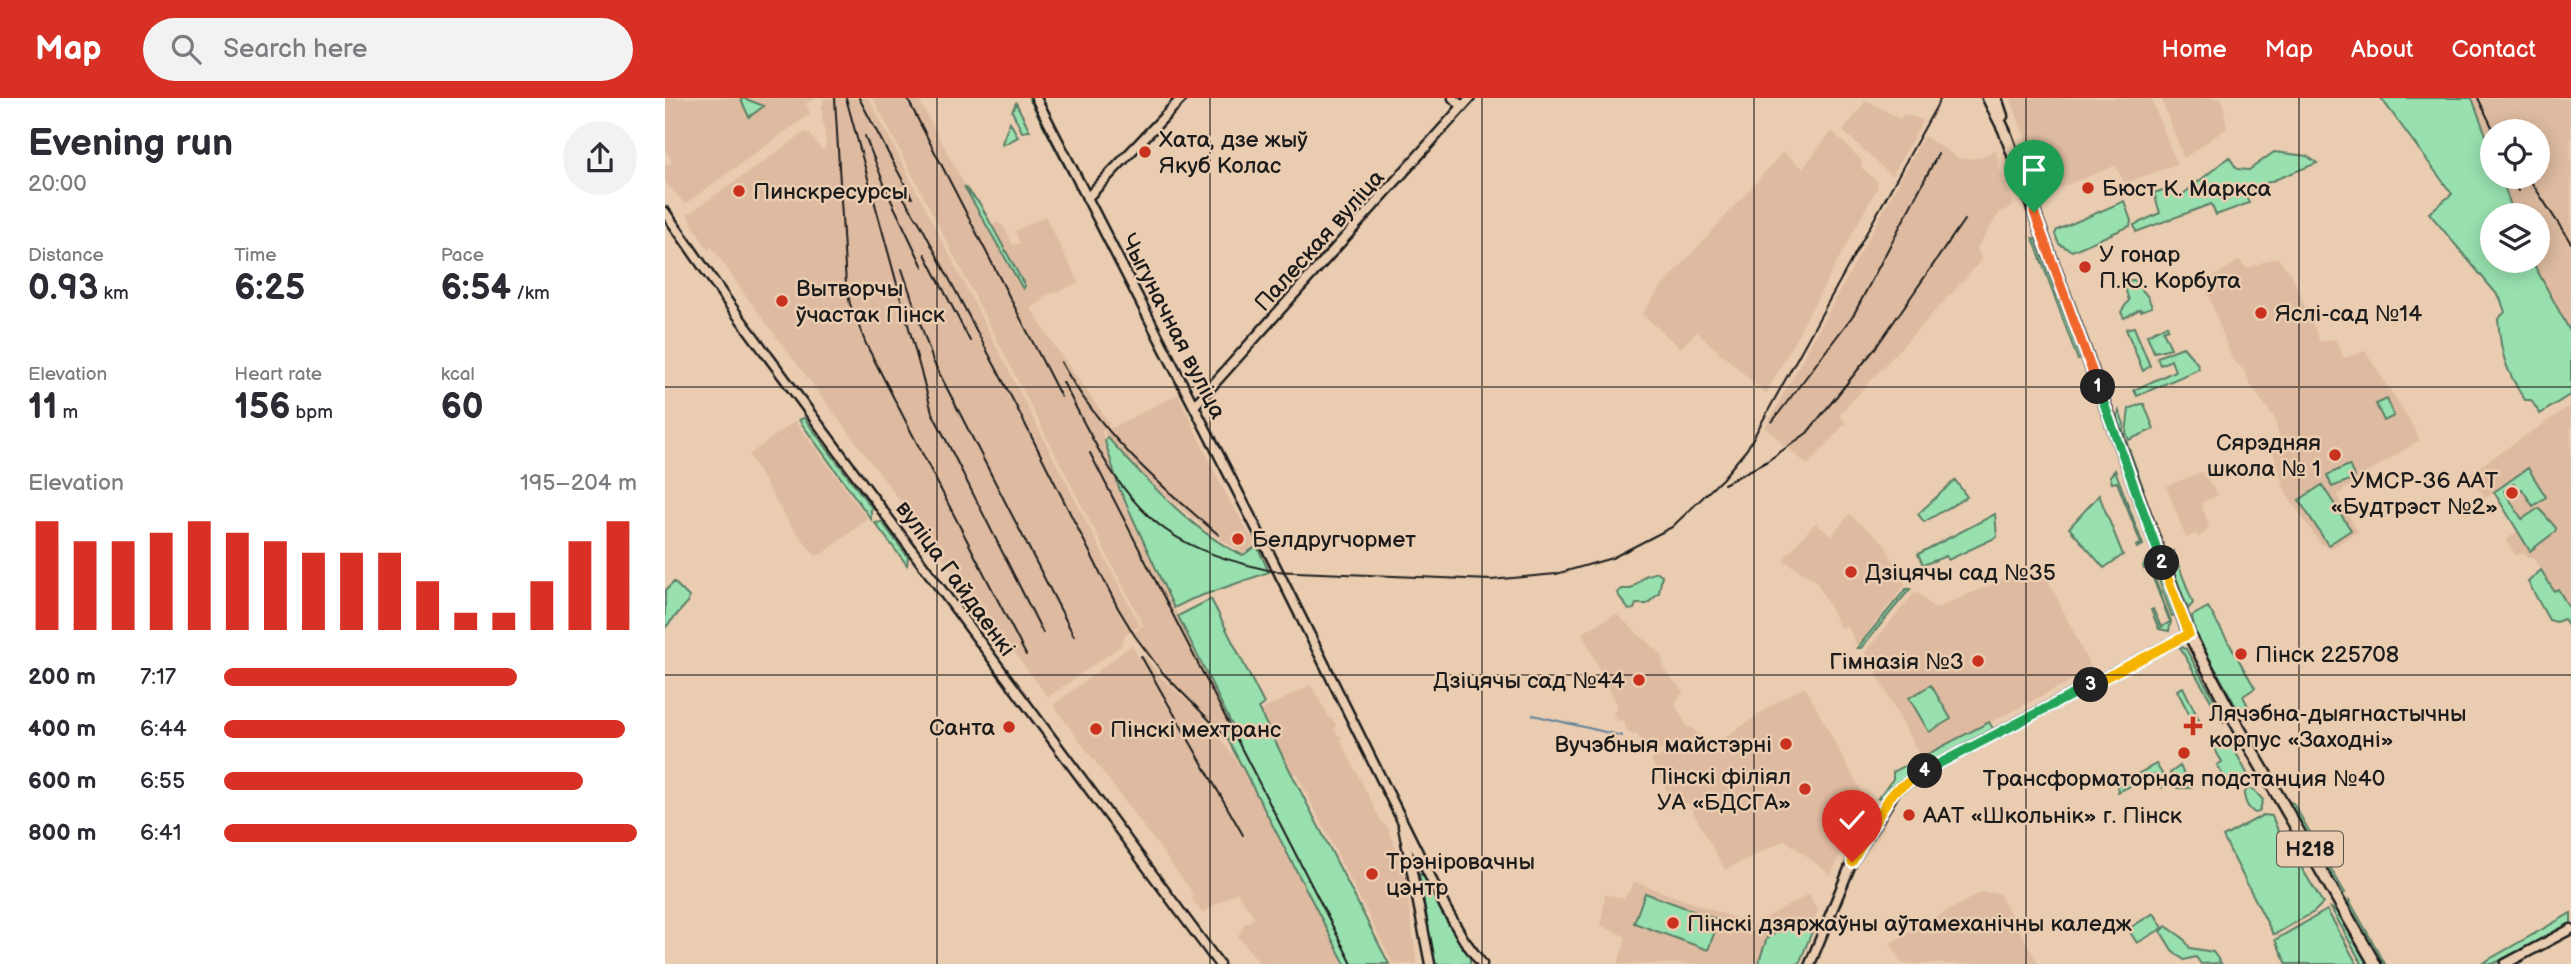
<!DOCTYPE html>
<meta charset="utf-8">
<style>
:root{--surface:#fff;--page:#f2f2f3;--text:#2b2b33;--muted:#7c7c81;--accent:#d93025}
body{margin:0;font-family:"Balsamiq Sans",sans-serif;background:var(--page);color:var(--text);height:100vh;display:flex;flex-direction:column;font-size:26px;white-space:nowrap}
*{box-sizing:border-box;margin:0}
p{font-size:23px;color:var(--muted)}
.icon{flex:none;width:38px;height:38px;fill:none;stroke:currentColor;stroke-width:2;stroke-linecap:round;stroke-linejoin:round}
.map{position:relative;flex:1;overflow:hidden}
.details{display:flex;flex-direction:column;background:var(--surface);width:665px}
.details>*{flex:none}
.tools{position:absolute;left:1815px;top:21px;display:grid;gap:14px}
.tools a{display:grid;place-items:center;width:70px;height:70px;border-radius:50%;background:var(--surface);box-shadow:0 4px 18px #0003;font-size:35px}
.pin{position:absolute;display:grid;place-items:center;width:60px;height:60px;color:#fff;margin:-72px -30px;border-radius:50% 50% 50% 0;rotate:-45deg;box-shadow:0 0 7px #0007}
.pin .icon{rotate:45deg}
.km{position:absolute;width:35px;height:35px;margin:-18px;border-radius:50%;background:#222;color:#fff;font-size:19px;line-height:35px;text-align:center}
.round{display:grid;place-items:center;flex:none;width:74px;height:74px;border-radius:37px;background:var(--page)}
.headline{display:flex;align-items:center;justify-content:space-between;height:119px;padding:0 28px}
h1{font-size:38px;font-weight:700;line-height:52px}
.metrics{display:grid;grid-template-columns:repeat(3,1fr);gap:10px;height:119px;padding:7px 28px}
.metrics div{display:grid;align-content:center}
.metrics b{font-size:35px;font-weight:700}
.metrics small{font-size:19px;font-weight:400}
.metrics p{font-size:19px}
.chart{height:196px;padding:14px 28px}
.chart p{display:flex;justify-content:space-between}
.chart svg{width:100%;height:126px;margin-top:7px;stroke:var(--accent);stroke-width:6}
ul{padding:0 28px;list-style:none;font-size:23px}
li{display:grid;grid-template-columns:112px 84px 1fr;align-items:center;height:52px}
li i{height:18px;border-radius:9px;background:var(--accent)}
header{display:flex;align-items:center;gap:42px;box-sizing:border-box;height:98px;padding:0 35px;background:var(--accent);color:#fff}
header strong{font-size:33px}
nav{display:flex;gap:38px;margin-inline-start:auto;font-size:24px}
.search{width:490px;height:63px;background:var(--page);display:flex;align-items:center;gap:18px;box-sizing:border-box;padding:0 24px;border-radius:38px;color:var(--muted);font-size:26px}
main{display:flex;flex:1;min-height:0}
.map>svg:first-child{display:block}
.built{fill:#debba0}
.green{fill:#98e1af;stroke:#5a7e66;stroke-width:2}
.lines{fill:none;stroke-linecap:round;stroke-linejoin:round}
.stream{stroke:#62839b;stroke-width:2}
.minor-casing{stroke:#1c1c1c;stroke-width:13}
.major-casing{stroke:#1c1c1c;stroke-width:15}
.minor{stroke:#eaccb0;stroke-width:8}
.major{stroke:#eaccb0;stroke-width:10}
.rail{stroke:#1c1c1c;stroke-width:2}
.split-1-casing{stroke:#fff;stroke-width:14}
.split-2-casing{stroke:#fff;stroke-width:14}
.split-3-casing{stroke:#fff;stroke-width:14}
.split-4-casing{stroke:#fff;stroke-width:14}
.split-5-casing{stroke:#fff;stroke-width:14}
.split-1{stroke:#f0652b;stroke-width:9}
.split-2{stroke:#22a559;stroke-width:9}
.split-3{stroke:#f5b400;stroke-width:9}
.split-4{stroke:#22a559;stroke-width:9}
.split-5{stroke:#f5b400;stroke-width:9}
.grid{fill:none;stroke:#1c1c1c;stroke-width:2;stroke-opacity:0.55}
.poi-dot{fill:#c8321e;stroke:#eaccb0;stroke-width:2.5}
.labels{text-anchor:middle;stroke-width:5;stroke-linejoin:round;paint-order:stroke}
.shield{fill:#eaccb0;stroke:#5a5148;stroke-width:2}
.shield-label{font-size:21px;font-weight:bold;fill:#1c1c1c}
.poi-label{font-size:23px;fill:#1c1c1c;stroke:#eaccb0;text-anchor:start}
.street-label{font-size:23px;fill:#1c1c1c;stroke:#eaccb0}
</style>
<header>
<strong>Map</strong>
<div class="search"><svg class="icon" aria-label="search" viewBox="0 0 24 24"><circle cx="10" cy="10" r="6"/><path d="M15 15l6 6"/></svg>Search here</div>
<nav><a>Home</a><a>Map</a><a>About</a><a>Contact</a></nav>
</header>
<main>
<section class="details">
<div class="headline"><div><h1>Evening run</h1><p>20:00</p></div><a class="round"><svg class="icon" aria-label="share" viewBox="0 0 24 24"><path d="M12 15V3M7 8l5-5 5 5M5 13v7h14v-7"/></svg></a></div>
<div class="metrics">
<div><p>Distance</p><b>0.93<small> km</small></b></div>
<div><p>Time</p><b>6:25</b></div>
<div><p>Pace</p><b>6:54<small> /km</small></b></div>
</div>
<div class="metrics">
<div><p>Elevation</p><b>11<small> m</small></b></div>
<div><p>Heart rate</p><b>156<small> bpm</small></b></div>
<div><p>kcal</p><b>60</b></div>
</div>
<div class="chart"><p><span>Elevation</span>195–204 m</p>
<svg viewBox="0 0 160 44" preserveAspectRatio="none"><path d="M5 44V6M15 44V13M25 44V13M35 44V10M45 44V6M55 44V10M65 44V13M75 44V17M85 44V17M95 44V17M105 44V27M115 44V38M125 44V38M135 44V27M145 44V13M155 44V6"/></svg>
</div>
<ul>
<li><b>200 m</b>7:17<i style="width:71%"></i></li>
<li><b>400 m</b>6:44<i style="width:97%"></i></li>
<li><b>600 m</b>6:55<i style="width:87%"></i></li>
<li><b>800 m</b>6:41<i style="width:100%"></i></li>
</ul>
</section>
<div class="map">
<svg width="1906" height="866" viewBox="0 0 1906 866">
<rect width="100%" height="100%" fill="#eaccb0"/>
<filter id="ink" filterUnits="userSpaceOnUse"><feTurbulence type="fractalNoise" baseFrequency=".0143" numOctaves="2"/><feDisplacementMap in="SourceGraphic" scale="14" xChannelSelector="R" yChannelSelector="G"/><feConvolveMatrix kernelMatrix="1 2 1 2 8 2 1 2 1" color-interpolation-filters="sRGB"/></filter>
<g filter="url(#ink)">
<path class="built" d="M0 0H152L141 5 145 16 20 106 0 84V68L7 64 0 51Z
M158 0H204L475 528 460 537 456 548 383 599 80 197 47 149 43 152 22 117 140 34 144 35 158 53 161 46 156 9 159 6Z
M208 0H253L322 129 331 124 338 128 348 146H355L350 133 380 118 414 185 376 200 378 203 366 210 387 244 445 326 437 334 454 390 524 542 568 629 559 634 549 628 499 579 467 537 478 527Z
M1345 0H1486L1512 66 1460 85 1450 68 1383 94 1379 88Z
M1496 0H1557L1562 30 1519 60Z
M1807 0H1906V235L1867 163H1872V117H1849L1836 79H1872V33H1827V53Z
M1201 2 1235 21 1238 16 1258 22 1227 78 1178 33Z
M1167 33 1197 63 1196 69 1212 83 1213 88 1101 296 1032 234 1015 250 977 216 994 192 1118 54 1138 70Z
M1259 38 1295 61 1313 60 1331 52 1334 70 1349 108 1335 114 1312 150 1317 162 1174 317 1181 325 1143 367 1121 348H1117L1116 343 1100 330Z
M1612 159 1627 177 1655 244 1667 241 1670 242 1679 260 1700 253 1744 321 1755 342 1705 373 1672 397 1693 434 1664 451 1655 445 1621 396 1605 345 1615 342 1609 319 1585 287 1580 273 1567 261 1539 185 1574 162 1582 170Z
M513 296 556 387 590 446 579 455 544 434 492 390 466 366 439 334Z
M1906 307V513L1893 492 1889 493 1870 461 1861 459 1858 455 1851 458 1841 442 1853 433 1829 395 1820 400 1805 375Z
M130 323 203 421 157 456 151 458 124 425 84 357Z
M1537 374 1553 397 1536 405 1544 428 1541 434 1533 439 1531 436 1521 440 1501 388Z
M1184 416 1219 445 1240 487 1192 548 1182 528 1175 529 1151 483 1118 462 1150 425 1167 438Z
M1375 465 1427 572 1256 660 1200 554 1251 493 1270 511Z
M951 516 996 556 999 572 1018 593 1010 607 1023 630 1027 629 1035 638 982 656 973 637 963 635 957 622 952 624 948 614 953 611 917 535Z
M467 547 473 559 480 558 496 579 533 613 565 653 581 678 679 866H595L573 838 580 826 590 820 572 794 537 815 526 800 528 796 525 791 388 607Z
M646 587 665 621 667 620 671 628 669 630 672 636 678 639 675 641 716 723 723 730 739 773 752 866H728L631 675 628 676 595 613Z
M1140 589 1200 700 1201 709 1183 738 1166 777 1120 742 1060 772 1023 705 1011 710 986 662 998 657 1058 641 1113 603Z
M970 784 1078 823 1083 838 1093 824 1144 796 1153 813 1133 866H953L961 839 936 827 940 796 959 800Z
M1317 794 1334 795 1373 866H1237L1225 845Z"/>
<path class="green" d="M78 0 99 8 84 19 76 2Z
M364 0H368L405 74 403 75Z
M1716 0H1807L1827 53V79H1836L1849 117H1827V163H1867L1906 235V296L1875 316 1866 302H1860C1840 271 1836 257 1833 221L1840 214 1835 200 1764 115 1787 96Z
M351 5 365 33 357 34 347 13Z
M345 24 353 39 338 47 337 45Z
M1609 54 1642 58 1652 65 1579 94 1584 105 1551 117 1546 106 1471 134 1469 127 1495 115 1489 95 1507 89 1510 96 1517 97 1564 59 1572 71 1584 72Z
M299 88 315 106 360 188 358 191Z
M1459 103 1466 123 1465 128 1407 153 1394 146 1390 136 1392 132Z
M1368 140 1371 141 1416 261 1413 262Z
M1465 182H1469L1483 199 1487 209 1476 213 1475 211 1459 220 1456 214 1464 202 1459 187Z
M1502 227 1503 231 1498 233 1506 250 1489 254 1482 237Z
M1469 229 1485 268 1478 273 1461 231Z
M1518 249 1532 265 1534 271 1472 298 1469 292 1510 273 1506 262 1495 267 1492 259Z
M1722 301 1729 318 1719 323 1711 306Z
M1476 306H1479L1489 331 1464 342 1461 335 1464 311Z
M1454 313 1459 326 1458 334 1479 392 1451 322Z
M139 320 206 409V421L134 322Z
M442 339C476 376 532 439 578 457L592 448 604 474 527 501 509 510 454 390 440 343Z
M1684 367 1690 380 1667 389 1662 377Z
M1863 370 1881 399 1868 408 1857 391 1853 393 1849 386 1839 393 1857 421 1874 410 1891 430 1890 434 1865 453 1829 394Z
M1450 372 1478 447 1472 450 1471 448 1476 446 1452 384 1447 385 1445 378Z
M1290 382 1302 399 1259 424 1253 416Z
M1657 387 1686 432 1663 447 1634 402Z
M1434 397 1458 457 1439 470 1404 430Z
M1330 416 1332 439 1283 462 1281 458 1258 467 1253 456Z
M217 424 243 459 242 467 210 425Z
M1508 453 1528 505 1523 511 1503 458Z
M1486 460 1490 463 1510 517 1507 518Z
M1482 461 1506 523 1504 533 1494 531 1486 512 1488 511 1496 529 1505 524 1484 470 1479 471 1478 468Z
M1876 472 1889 493 1893 491 1906 513 1904 519 1906 531 1899 521 1891 524 1884 522 1863 484Z
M992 474 997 477 994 495 982 506H971L969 511 964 512 952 495 956 491H966L980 478Z
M9 484 24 499 23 504 0 530V493Z
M1241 491H1245L1196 550H1192Z
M546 501 599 606 593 610 724 866H680L559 634 568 629 513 518Z
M1543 509 1590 590 1578 598 1586 614 1579 618 1574 614 1530 534 1527 518Z
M1514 548 1521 551 1558 618 1559 625Z
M1266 587 1286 621 1264 634 1244 600Z
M1518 589 1534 622 1528 624 1512 592Z
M1324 624 1329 632 1243 677 1219 699 1213 700 1228 681V674Z
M1562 638 1584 679 1565 690 1552 667 1557 664 1547 646Z
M1491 666 1499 679 1497 689 1490 676 1453 694 1452 687Z
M1515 668 1526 690H1512L1505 675Z
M1583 690 1589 692 1598 702 1594 714 1590 715C1582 710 1580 704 1579 696Z
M1622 703 1628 705 1680 795 1676 796Z
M1598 717 1607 718 1623 757 1636 769 1658 805 1649 814 1612 835 1608 836 1558 739Z
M754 776 759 778 805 860V866H770Z
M980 795 1054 822 1043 852 969 825Z
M1684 802 1720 866H1717L1683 806Z
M1666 810 1672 813 1702 866H1697Z
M1662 812 1692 866H1622L1610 842Z
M1489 815 1498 830 1472 845 1463 831Z
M1906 815V826L1828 866H1816Z
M1129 825 1148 831 1134 866H1093L1102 840Z
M1501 828 1518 840 1525 850 1548 854 1556 865 1536 866 1531 859 1519 862 1507 852 1496 834Z"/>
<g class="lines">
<path class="stream" d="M868 617 957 638"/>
<g class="minor-casing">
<path id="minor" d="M371 0 602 451 781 811 799 842 817 866
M788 0 797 8
M422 100 517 0
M0 114 65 207 554 866
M529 308 805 0
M738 728 765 866
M1145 866 1186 766 1231 692 1260 673 1315 644 1524 536
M1840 866 1906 831"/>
</g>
<g class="major-casing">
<path id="major" d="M1323 0 1339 32 1524 536 1571 625 1710 866
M1331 0 1337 18"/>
</g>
<use href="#minor" class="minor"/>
<use href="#major" class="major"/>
<path class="rail" d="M170 0 181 187 185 206 201 246 361 557
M181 0 267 314 378 535
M194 0 247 100
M242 0 396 299
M1813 0 1829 33
M200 38 224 98 258 169
M1847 79 1853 93
M1863 79 1906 145
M235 94 257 129 350 306 453 510 470 538 497 574 559 637
M260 156 305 243
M237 171 268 263 409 538
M396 264C435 335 493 386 554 437
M398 284C425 336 450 394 498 430 530 454 569 464 607 473L826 482 891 476 947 460 1007 429 1057 381 1082 351 1276 0
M1107 324 1189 216 1273 56
M425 355 687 866
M1059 386 1101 364 1142 335 1212 248 1299 122
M476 558 578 737"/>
</g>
</g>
<g class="lines" filter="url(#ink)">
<g class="split-1-casing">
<path id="split-1" d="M1369 114 1433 289"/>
</g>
<g class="split-2-casing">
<path id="split-2" d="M1433 289 1497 465"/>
</g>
<g class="split-3-casing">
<path id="split-3" d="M1426 587 1524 536 1497 465"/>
</g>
<g class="split-4-casing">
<path id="split-4" d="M1260 673 1426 587"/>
</g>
<g class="split-5-casing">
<path id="split-5" d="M1187 764 1224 700 1231 692 1260 673"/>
</g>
<use href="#split-1" class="split-1"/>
<use href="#split-2" class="split-2"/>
<use href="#split-3" class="split-3"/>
<use href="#split-4" class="split-4"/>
<use href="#split-5" class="split-5"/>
</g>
<path class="grid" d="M272 0V866M545 0V866M817 0V866M1089 0V866M1361 0V866M1634 0V866M0 289H1906M0 577H1906"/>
<g class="poi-dot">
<circle cx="480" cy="54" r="7"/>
<circle cx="1423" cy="90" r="7"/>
<circle cx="74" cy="93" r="7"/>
<circle cx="1420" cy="169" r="7"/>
<circle cx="117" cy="203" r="7"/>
<circle cx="1596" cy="215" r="7"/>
<circle cx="1670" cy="357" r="7"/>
<circle cx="1847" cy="395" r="7"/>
<circle cx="573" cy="441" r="7"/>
<circle cx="1186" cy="474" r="7"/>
<circle cx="1576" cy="556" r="7"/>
<circle cx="1313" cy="563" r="7"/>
<circle cx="974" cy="582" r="7"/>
<path d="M1524.5 617.5h7v7h7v7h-7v7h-7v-7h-7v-7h7z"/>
<circle cx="344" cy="629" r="7"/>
<circle cx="431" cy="631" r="7"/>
<circle cx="1121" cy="646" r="7"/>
<circle cx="1519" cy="655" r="7"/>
<circle cx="1140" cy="691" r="7"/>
<circle cx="1244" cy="717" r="7"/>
<circle cx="707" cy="776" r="7"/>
<circle cx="1008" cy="825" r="7"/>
</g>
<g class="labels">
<rect class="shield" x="1612" y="733.5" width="66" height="35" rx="5"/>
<g class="shield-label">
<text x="1645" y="758">Н218</text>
</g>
<g class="poi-label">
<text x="494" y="49">Хата, дзе жыў<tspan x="494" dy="26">Якуб Колас</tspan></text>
<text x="1437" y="98">Бюст К. Маркса</text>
<text x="88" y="101">Пинскресурсы</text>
<text x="1434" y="164">У гонар<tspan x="1434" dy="26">П.Ю. Корбута</tspan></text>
<text x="131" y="198">Вытворчы<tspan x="131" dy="26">ўчастак Пінск</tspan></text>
<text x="1610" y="223">Яслі-сад №14</text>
<text x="1656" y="352" text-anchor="end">Сярэдняя<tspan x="1656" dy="26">школа № 1</tspan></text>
<text x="1833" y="390" text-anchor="end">УМСР-36 ААТ<tspan x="1833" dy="26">«Будтрэст №2»</tspan></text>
<text x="587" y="449">Белдругчормет</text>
<text x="1200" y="482">Дзіцячы сад №35</text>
<text x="1590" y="564">Пінск 225708</text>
<text x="1299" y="571" text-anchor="end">Гімназія №3</text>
<text x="960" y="590" text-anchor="end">Дзіцячы сад №44</text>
<text x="1544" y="623">Лячэбна-дыягнастычны<tspan x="1544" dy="26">корпус «Заходні»</tspan></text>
<text x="330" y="637" text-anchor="end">Санта</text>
<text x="445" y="639">Пінскі мехтранс</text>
<text x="1107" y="654" text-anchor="end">Вучэбныя майстэрні</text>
<text x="1126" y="686" text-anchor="end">Пінскі філіял<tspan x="1126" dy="26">УА «БДСГА»</tspan></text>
<text x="1519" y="688" text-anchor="middle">Трансформаторная подстанция №40</text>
<text x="1258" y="725">ААТ «Школьнік» г. Пінск</text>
<text x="721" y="771">Трэніровачны<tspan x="721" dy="26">цэнтр</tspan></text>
<text x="1022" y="833">Пінскі дзяржаўны аўтамеханічны каледж</text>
</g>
<g class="street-label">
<text transform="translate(654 142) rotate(-48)" y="8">Палеская вуліца</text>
<text transform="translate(509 228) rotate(63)" y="8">Чыгуначная вуліца</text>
<text transform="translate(291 480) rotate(54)" y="8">вуліца Гайдаенкі</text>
</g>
</g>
</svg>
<div class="tools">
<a><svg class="icon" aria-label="locate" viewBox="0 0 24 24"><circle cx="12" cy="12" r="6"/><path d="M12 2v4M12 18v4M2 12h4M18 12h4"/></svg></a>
<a><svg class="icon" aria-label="layers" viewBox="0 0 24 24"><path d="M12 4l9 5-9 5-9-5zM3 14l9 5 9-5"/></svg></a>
</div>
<div class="pin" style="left:1369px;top:114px;background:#1e9e55"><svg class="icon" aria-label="arrive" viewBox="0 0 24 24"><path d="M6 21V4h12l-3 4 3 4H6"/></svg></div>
<div class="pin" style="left:1187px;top:764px;background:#d93025"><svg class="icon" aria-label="check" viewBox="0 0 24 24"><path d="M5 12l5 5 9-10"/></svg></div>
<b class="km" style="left:1433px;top:289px">1</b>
<b class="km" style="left:1497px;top:465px">2</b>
<b class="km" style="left:1426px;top:587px">3</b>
<b class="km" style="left:1260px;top:673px">4</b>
</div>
</main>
